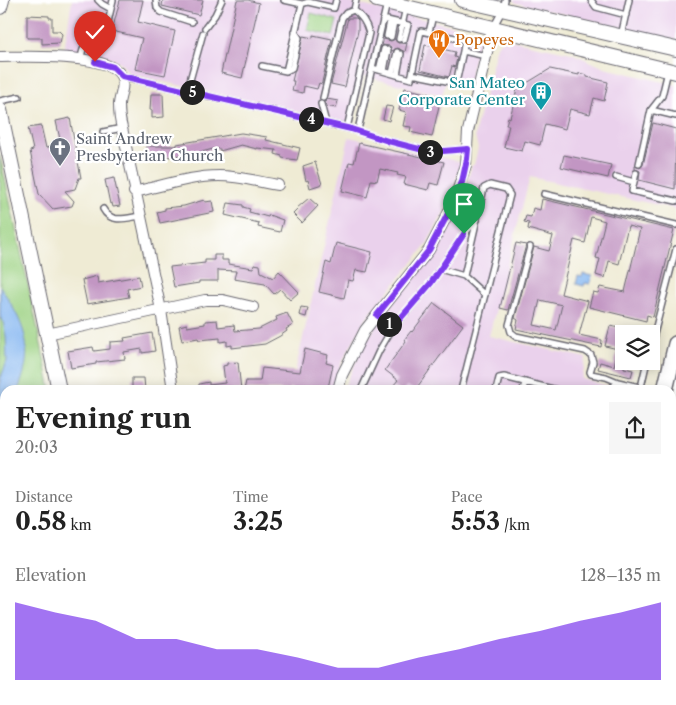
<!DOCTYPE html>
<meta charset="utf-8">
<style>
:root{--surface:#fff;--page:#f6f6f6;--text:#222;--muted:#767676;--accent:#7c3aed}
body{margin:0;font-family:"Libre Caslon Text",serif;background:var(--page);color:var(--text);height:100vh;display:flex;flex-direction:column;font-size:19px;white-space:nowrap}
*{box-sizing:border-box;margin:0}
p{font-size:16px;color:var(--muted)}
.icon{flex:none;width:28px;height:28px;fill:none;stroke:currentColor;stroke-width:2;stroke-linecap:round;stroke-linejoin:round}
.map{position:relative;flex:1;overflow:hidden}
.drawer{position:absolute;left:0px;top:385px;width:676px;height:320px;display:flex;flex-direction:column;background:var(--surface);border-radius:15px 15px 0 0;box-shadow:0 2px 12px #0003}
.drawer>*{flex:none}
.controls{position:absolute;left:615px;top:325px;display:grid;gap:10px}
.controls a{display:grid;place-items:center;width:45px;height:45px;border-radius:0px;background:var(--surface);box-shadow:0 2px 12px #0003;font-size:25px}
.pin{position:absolute;display:grid;place-items:center;width:42px;height:42px;color:#fff;margin:-51px -21px;border-radius:50% 50% 50% 0;rotate:-45deg;box-shadow:0 0 5px #0007}
.pin .icon{rotate:45deg}
.km{position:absolute;width:25px;height:25px;margin:-12px;border-radius:50%;background:#222;color:#fff;font-size:14px;line-height:25px;text-align:center}
.round{display:grid;place-items:center;flex:none;width:52px;height:52px;border-radius:0px;background:var(--page)}
.overview{display:flex;align-items:center;justify-content:space-between;height:85px;padding:0 15px}
h1{font-size:28px;font-weight:700;line-height:38px}
.figures{display:grid;grid-template-columns:repeat(3,1fr);gap:8px;height:85px;padding:5px 15px}
.figures div{display:grid;align-content:center}
.figures b{font-size:25px;font-weight:700}
.figures small{font-size:14px;font-weight:400}
.figures p{font-size:14px}
.chart{height:140px;padding:10px 15px}
.chart p{display:flex;justify-content:space-between}
.chart svg{width:100%;height:90px;margin-top:5px;fill:var(--accent);opacity:.7}
.map>svg:first-child{display:block}
.built{fill:#ead1ec}
.green{fill:#9cd182;stroke:#5f7a5e}
.water{fill:#83b5f0;stroke:#526c96}
.building{fill:#c296c3;fill-rule:evenodd}
.lines{fill:none;stroke-linecap:round;stroke-linejoin:round}
.lane-casing{stroke:#6a6871;stroke-width:8}
.street-casing{stroke:#6a6871;stroke-width:12}
.secondary-casing{stroke:#6a6871;stroke-width:16}
.primary-casing{stroke:#6a6871;stroke-width:18}
.path{stroke:#6a6871;stroke-width:1;stroke-dasharray:1 4;stroke-linecap:butt}
.lane{stroke:#fff;stroke-width:5}
.street{stroke:#fff;stroke-width:10}
.secondary{stroke:#fff;stroke-width:14}
.primary{stroke:#fff;stroke-width:15}
.route-casing{stroke:#fff;stroke-width:10}
.route{stroke:#7c3aed;stroke-width:6}
.labels{text-anchor:middle;stroke-width:4.5;stroke-linejoin:round;paint-order:stroke}
.food-label{font-size:15px;fill:#c56008;stroke:#fff;text-anchor:start}
.culture-label{font-size:15px;fill:#0d838f;stroke:#fff;text-anchor:end}
.worship-label{font-size:15px;fill:#5b616d;stroke:#fff;text-anchor:start}
</style>
<div class="map">
<svg width="676" height="705" viewBox="0 0 676 705">
<rect width="100%" height="100%" fill="#fff"/>
<filter id="ink" filterUnits="userSpaceOnUse"><feTurbulence type="fractalNoise" baseFrequency=".02" numOctaves="2"/><feDisplacementMap in="SourceGraphic" scale="10" xChannelSelector="R" yChannelSelector="G"/><feConvolveMatrix kernelMatrix="1 2 1 2 8 2 1 2 1" color-interpolation-filters="sRGB"/></filter>
<filter id="wash" filterUnits="userSpaceOnUse"><feTurbulence type="fractalNoise" baseFrequency=".0096" numOctaves="4" result="noise"/><feDisplacementMap in="SourceGraphic" scale="20" xChannelSelector="R" yChannelSelector="G"/><feGaussianBlur stdDeviation="1.12" result="paint"/><feColorMatrix in="noise" values="0 0 0 0 0 0 0 0 0 0 0 0 0 0 0 0 0 1.4 0 .05"/><feComposite in="paint" operator="in"/></filter>
<g filter="url(#wash)">
<rect width="100%" height="100%" fill="#efebd4"/>
<path class="built" d="M72 0H339L467 29 478 35 479 40 467 88 446 82 442 95 363 76 352 125 130 74 120 62 111 58 91 53 64 50Z
M513 0H676V40L516 3Z
M506 39 571 53 605 68 676 85V209L530 177 489 336 586 358 582 379 623 390H343L363 346 386 311 418 273 443 238 465 190 472 165H474L478 148 475 136 476 128 497 46 500 42Z
M349 137 461 162 448 205 425 247 365 320 342 362 332 390H291Z
M676 460V651L671 650V479Z
M228 700H441L439 705H227Z"/>
<path class="green" d="M311 13 337 20 333 36 307 30Z
M0 156 51 390H5V599H0Z
M395 700H416L413 705H394Z"/>
<path class="water" d="M583 274 592 276 590 284 585 283 584 286 576 284 578 276 582 277Z
M0 286C24 324 36 346 18 390H5V423L0 435V380L7 361 6 336 3 322 0 317Z"/>
<g id="blocks">
<path class="building" d="M120 0H143L138 22 175 31 165 75 135 69 142 38 112 31Z
M163 0H203L199 15 162 6Z
M237 0H248L259 3 242 78 221 73Z
M27 15 49 16V18H52V31H59L62 34 60 43 42 44V38H27Z
M348 18H356L358 20V31L345 87 331 84Z
M313 35 332 39 322 82V84L319 83 317 89 304 86 303 93 292 91 294 81H292L303 36 313 38Z
M384 39 391 41 395 39 398 43H407L405 52 398 48 392 51 390 46 382 45Z
M425 45 455 52 454 57 457 58 455 67 452 66 449 77 420 70Z
M550 69 579 75V73L587 75V77L608 82 604 101 594 98 590 114 570 109 565 129 545 124 540 145 525 141 522 151 504 147 509 125H506L508 117 510 118 517 89Z
M405 88 441 97 432 137 410 132 411 127 403 126 406 112 399 110Z
M151 94H163L164 117 152 118V110H150Z
M327 99 338 101 336 108 326 106 325 102Z
M386 106 393 107 389 121 383 119Z
M70 118 81 178H79L75 189 65 191 74 201 72 206 53 209 39 194 30 151 33 150 28 128 41 126 46 148 61 144 56 121Z
M653 123 676 129 675 189 639 180 640 171 635 169V166L640 168 643 165Z
M241 133 267 137 266 140 300 148 297 160 282 158V156L275 154 276 150 257 148V149L241 145 220 151V149H213L187 156V154L162 158V159L146 158V146H177V144Z
M359 143 444 162 438 185 430 183 428 190 404 184 406 177 397 175 398 173 380 169 377 181 371 180 367 197 342 191 349 162 354 163Z
M564 155 611 165 608 178 561 167Z
M315 162 322 184 310 188 308 180 306 181 303 166Z
M114 178 120 206 113 207 112 203 110 204 105 180Z
M309 198 318 206 302 223 293 214 298 209 297 208Z
M542 199 674 230 653 317 647 315 646 321 589 307 593 292 598 293 600 287 625 292 640 229 628 226 619 264 609 261 605 278 596 275 600 259 596 258 605 221 591 217 585 243 574 240 561 294 588 301 579 335 602 340 601 347 516 329 518 320 515 318 534 247 549 251 553 236 528 229 529 223 524 222 526 216 531 217 533 208 540 210ZM540 300 562 305 556 330 534 325Z
M204 200 205 202 212 201 214 212 160 223 157 212 165 210V208L184 206Z
M228 203 243 205V207L250 209 249 212 268 217 269 215 283 220 280 232 258 227 259 223 225 215Z
M336 243 372 252 367 272 356 270 353 281 348 280 344 298 319 292 326 262 331 264Z
M516 243 526 245 508 310 500 308Z
M214 255H222V260H228V264L253 268 254 264 260 265 261 272 273 278 279 271 299 292 290 300 280 289 274 294 265 284 234 279 236 271 218 270V281H199V283L174 287 170 267 205 263V260H214Z
M97 276 98 283 139 276 141 286 127 289 129 297 87 304 82 280Z
M434 303 463 325 415 390 407 386 404 390H399L393 386 398 380 385 370 406 341 404 340 411 331 412 332Z
M301 307 308 308 306 317 299 315Z
M287 313 293 325 286 329 287 331 280 336 265 344 232 348V345L227 346V341L220 342V338L199 340 198 338 182 341 179 326 187 324V327L205 324V321L217 320 218 327 234 325 235 331 259 329 277 320 276 317Z
M610 326 624 329V368L633 370 631 377 598 369 600 362 614 366 618 349 605 346Z
M152 333 155 351 142 353V349L124 352 125 359 96 362V364L71 368 68 351 93 347 94 351 110 349V342L125 341 124 338Z
M305 349 328 355 326 363 333 365 328 388 321 387 320 390H297L290 388 289 390H244L246 381H260L262 368 300 372Z
M238 362 241 390H199V384L209 382V385L225 383 223 366 227 365V363Z
M132 378H144L145 390H132Z"/>
</g>
</g>
<g filter="url(#ink)">
<use href="#blocks" fill-opacity="0" stroke="#6a6871" stroke-width="1"/>
<g class="lines">
<g class="lane-casing">
<path id="lane" d="M98 0 102 4 111 9
M156 0 157 8 161 12 192 22
M284 0 302 4
M591 0 596 7 626 15
M354 10 356 0
M383 19 408 25 404 40
M494 26 503 9 505 0
M205 28 215 15 222 0
M429 32 433 16
M387 36 390 21
M621 36 629 0
M391 37 394 22
M399 39 406 7
M463 51 465 40 421 31 412 74 456 83 463 51 486 56
M81 59C83 40 90 43 105 35L113 0
M262 66 286 71 302 4 308 2 334 8 336 0
M372 68 387 3
M379 70 384 49
M286 71 292 68 299 38 295 32
M384 71 388 50
M392 73 397 52
M397 75 401 54
M122 76 351 129 388 141 431 152 468 149
M187 91 203 33
M323 98 342 18 346 13 354 10
M0 101 19 97
M321 104 326 123
M651 110 676 116
M347 128 369 33C366 22 362 17 354 10
M358 130 372 68 411 79 412 74
M103 132 122 128
M639 164 651 110 662 96 668 71
M636 173 632 191 676 201
M616 177 634 182
M544 194 676 225
M103 209C111 224 126 218 140 216
M530 247 509 325 511 332 516 336 585 351 591 355 593 362 590 372 591 374 606 377 618 382
M440 269 464 276
M377 315 393 327
M651 346 676 249
M641 387 647 361
M361 390 379 351 392 329 431 283 464 234 477 220
M461 390 510 195 506 189 490 185 484 188 464 276 485 295
M496 390 499 378 504 377 557 390
M523 390 525 382
M609 390 618 382 652 390
M671 558 676 557
M289 700 290 705
M521 700 541 705
M236 705 237 700
M422 705 423 700
M465 705 466 700
M571 705 572 700"/>
</g>
<g class="street-casing">
<path id="street" d="M0 57C23 57 114 52 122 78 125 87 119 97 119 105 119 113 120 121 122 128L161 310 173 390
M134 192C162 186 191 176 219 176 239 176 259 182 278 185
M47 334 205 300H223L253 307
M338 390 342 375 365 330 429 250 453 204 466 165 468 131 493 27
M111 705 125 702
M450 705 451 700"/>
</g>
<g class="secondary-casing">
<path id="secondary" d="M377 0 676 72
M462 0 676 49
M0 7 2 0
M0 110 59 390
M0 608H5
M0 657 5 636
M124 700 126 705"/>
</g>
<g class="primary-casing">
<path id="primary" d="M665 390 676 344
M671 438 676 419
M586 705 587 700
M605 705 607 700"/>
</g>
<path class="path" d="M671 508 673 509 671 511
M258 700 259 705"/>
<use href="#lane" class="lane"/>
<use href="#street" class="street"/>
<use href="#secondary" class="secondary"/>
<use href="#primary" class="primary"/>
</g>
</g>
<g class="lines" filter="url(#ink)">
<g class="route-casing">
<path id="route" d="M95 62 113 67 122 76 351 129 388 141 431 152 468 149 467 159 462 182 453 204 429 250 377 315 393 327 431 283 464 234"/>
</g>
<use href="#route" class="route"/>
</g>
<defs>
<g id="restaurant-pin" transform="scale(1.125)"><path d="M0 17L-7.5 6A9.5 9.5 0 1 1 7.5 6Z" fill="#e8710a" stroke="#fff"/><path d="M-5-6h1v4h1v-4h1v4h1v-4h1v5L-1.5 .5V6h-2V.5L-5-1ZM5-6V6H3V1.5H1.5Q1.5-4 5-6Z" fill="#fff"/></g>
<g id="building-pin" transform="scale(1.125)"><path d="M0 17L-7.5 6A9.5 9.5 0 1 1 7.5 6Z" fill="#0f9aa8" stroke="#fff"/><path d="M-4-6H4V6H1V3H-1V6H-4ZM-2.5-4.3h1.7v1.8h-1.7ZM.8-4.3h1.7v1.8H.8ZM-2.5-1h1.7V.8h-1.7ZM.8-1h1.7V.8H.8Z" fill="#fff"/></g>
<g id="church-pin" transform="scale(1.125)"><path d="M0 17L-7.5 6A9.5 9.5 0 1 1 7.5 6Z" fill="#6b7280" stroke="#fff"/><path d="M-1.2-6h2.4v3.5h3.3v2.4h-3.3V6h-2.4V-.1h-3.3v-2.4h3.3Z" fill="#fff"/></g>
</defs>
<g fill-rule="evenodd">
<use href="#restaurant-pin" x="439" y="40"/>
<use href="#building-pin" x="541" y="92"/>
<use href="#church-pin" x="60" y="148"/>
</g>
<g class="labels">
<g class="food-label">
<text x="455" y="45">Popeyes</text>
</g>
<g class="culture-label">
<text x="525" y="88">San Mateo<tspan x="525" dy="17">Corporate Center</tspan></text>
</g>
<g class="worship-label">
<text x="76" y="144">Saint Andrew<tspan x="76" dy="17">Presbyterian Church</tspan></text>
</g>
</g>
</svg>
<div class="controls">
<a><svg class="icon" aria-label="layers" viewBox="0 0 24 24"><path d="M12 4l9 5-9 5-9-5zM3 14l9 5 9-5"/></svg></a>
</div>
<div class="pin" style="left:464px;top:234px;background:#1e9e55"><svg class="icon" aria-label="arrive" viewBox="0 0 24 24"><path d="M6 21V4h12l-3 4 3 4H6"/></svg></div>
<div class="pin" style="left:95px;top:62px;background:#d93025"><svg class="icon" aria-label="check" viewBox="0 0 24 24"><path d="M5 12l5 5 9-10"/></svg></div>
<b class="km" style="left:389px;top:324px">1</b>
<b class="km" style="left:430px;top:152px">3</b>
<b class="km" style="left:311px;top:119px">4</b>
<b class="km" style="left:192px;top:92px">5</b>
<section class="drawer">
<div class="overview"><div><h1>Evening run</h1><p>20:03</p></div><a class="round"><svg class="icon" aria-label="share" viewBox="0 0 24 24"><path d="M12 15V3M7 8l5-5 5 5M5 13v7h14v-7"/></svg></a></div>
<div class="figures">
<div><p>Distance</p><b>0.58<small> km</small></b></div>
<div><p>Time</p><b>3:25</b></div>
<div><p>Pace</p><b>5:53<small> /km</small></b></div>
</div>
<div class="chart"><p><span>Elevation</span>128–135 m</p>
<svg viewBox="0 0 160 44" preserveAspectRatio="none"><path d="M0 44V6L10 11L20 15L30 24L40 24L50 29L60 29L70 33L80 38L90 38L100 33L110 29L120 24L130 20L140 15L150 11L160 6V44z"/></svg>
</div>
</section>
</div>
